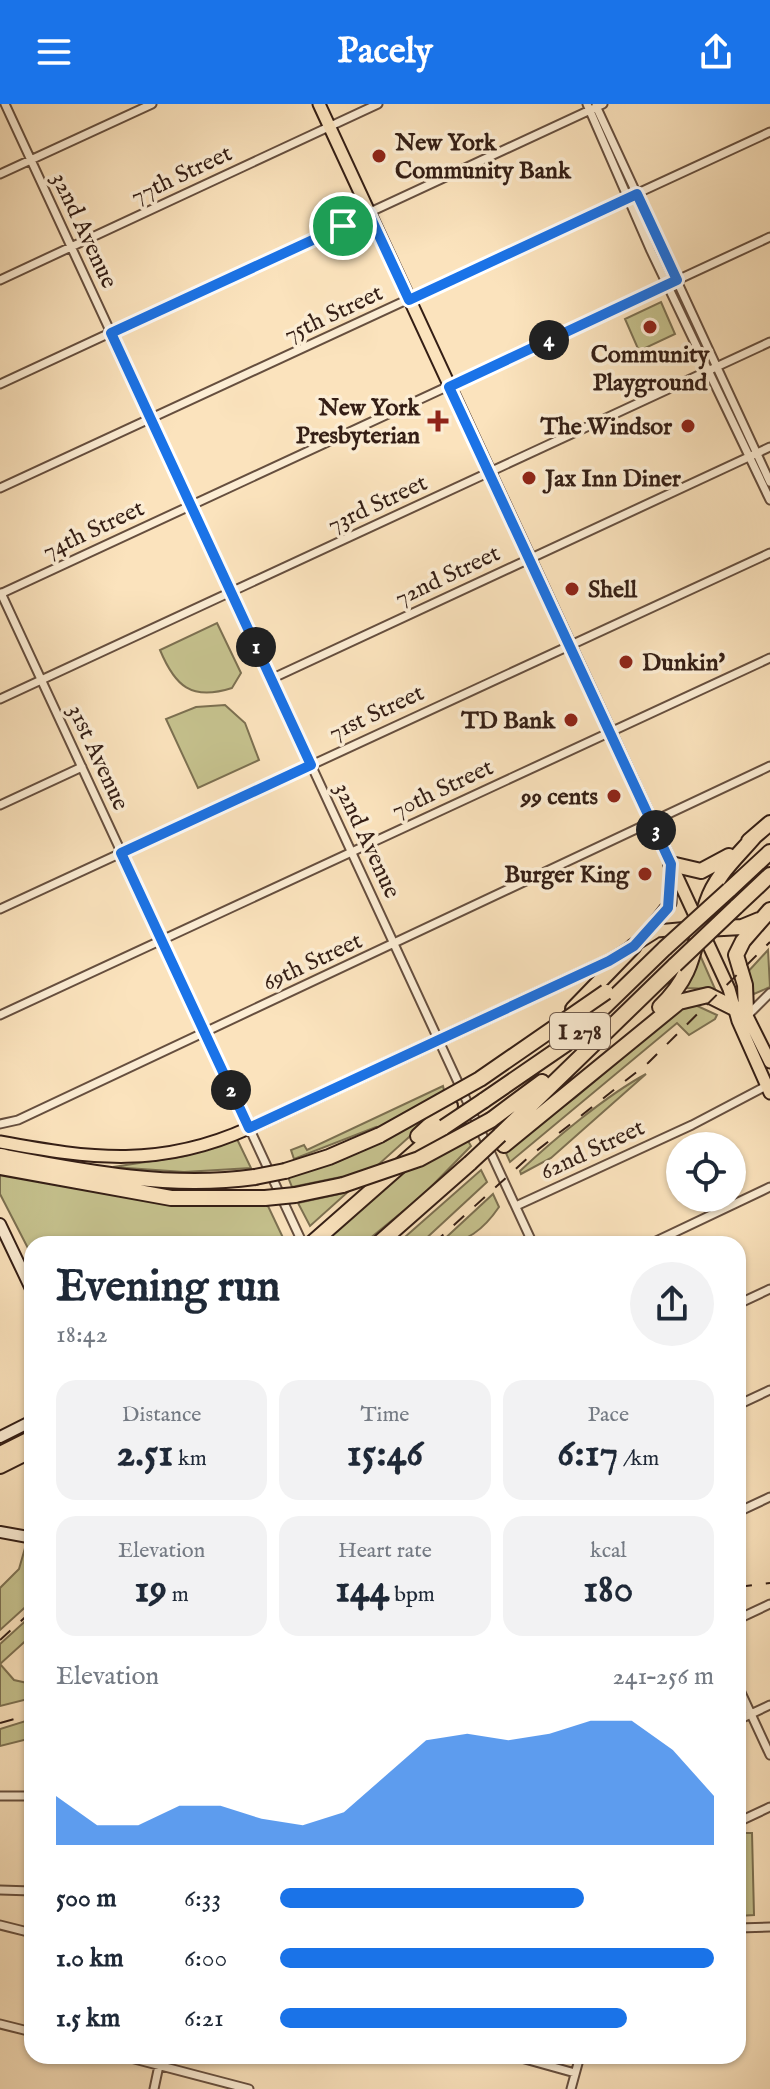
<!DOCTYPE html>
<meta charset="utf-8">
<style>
:root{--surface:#fff;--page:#f2f2f3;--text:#1f2937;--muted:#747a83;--accent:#1a73e8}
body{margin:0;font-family:"IM FELL English",serif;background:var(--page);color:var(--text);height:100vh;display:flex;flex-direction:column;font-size:30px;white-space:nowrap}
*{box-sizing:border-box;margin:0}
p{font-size:26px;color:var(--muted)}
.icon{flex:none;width:44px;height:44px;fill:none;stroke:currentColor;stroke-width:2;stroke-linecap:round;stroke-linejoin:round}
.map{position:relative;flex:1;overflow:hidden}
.details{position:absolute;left:24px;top:1132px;width:722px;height:828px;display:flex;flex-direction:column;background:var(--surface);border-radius:24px;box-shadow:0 2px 6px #0004}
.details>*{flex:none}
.buttons{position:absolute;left:666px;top:1028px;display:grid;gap:16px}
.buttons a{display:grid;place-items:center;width:80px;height:80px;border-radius:50%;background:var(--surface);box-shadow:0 2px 6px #0004;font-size:40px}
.pin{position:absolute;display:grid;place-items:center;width:68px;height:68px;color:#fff;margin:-34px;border:4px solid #fff;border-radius:50%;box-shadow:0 2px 8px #0007}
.km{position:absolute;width:40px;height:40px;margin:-20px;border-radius:50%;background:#222;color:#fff;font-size:22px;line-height:40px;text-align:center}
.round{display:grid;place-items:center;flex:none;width:84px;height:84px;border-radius:42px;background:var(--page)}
.headline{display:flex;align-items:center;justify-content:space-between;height:136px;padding:0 32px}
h1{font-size:44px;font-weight:800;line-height:60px}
.stats{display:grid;grid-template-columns:repeat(3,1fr);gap:12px;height:136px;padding:8px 32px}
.stats div{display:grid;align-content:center;border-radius:20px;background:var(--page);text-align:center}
.stats b{font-size:40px;font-weight:800}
.stats small{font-size:22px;font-weight:400}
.stats p{font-size:22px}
.chart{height:224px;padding:16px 32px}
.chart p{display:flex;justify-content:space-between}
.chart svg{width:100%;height:144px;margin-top:8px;fill:var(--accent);opacity:.7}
ul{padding:0 32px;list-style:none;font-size:26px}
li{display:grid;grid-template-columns:128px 96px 1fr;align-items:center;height:60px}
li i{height:20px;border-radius:10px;background:var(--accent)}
header{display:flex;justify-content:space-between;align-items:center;height:104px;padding:0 32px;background:var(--accent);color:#fff;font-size:36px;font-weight:800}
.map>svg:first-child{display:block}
.green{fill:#c5c18d;stroke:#7c7051;stroke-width:2}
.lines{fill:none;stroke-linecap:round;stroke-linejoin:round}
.street-casing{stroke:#664f3f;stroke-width:11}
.secondary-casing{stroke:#341e15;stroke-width:14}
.primary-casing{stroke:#341e15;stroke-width:15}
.highway-casing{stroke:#341e15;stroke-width:18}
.street{stroke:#fcedd4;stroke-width:7}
.secondary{stroke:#fcedd4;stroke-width:10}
.primary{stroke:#fbe3bd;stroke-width:11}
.highway{stroke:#fbe3bd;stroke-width:14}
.rail{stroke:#341e15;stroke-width:2;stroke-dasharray:14 14;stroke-linecap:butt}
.highway-bridge-casing{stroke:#341e15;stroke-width:18;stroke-linecap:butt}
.highway-bridge{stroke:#fbe3bd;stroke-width:14}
.route-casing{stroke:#fff;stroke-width:16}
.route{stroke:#1a73e8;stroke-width:10}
.poi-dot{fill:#8f2418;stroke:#fcedd4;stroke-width:3}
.labels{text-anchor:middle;stroke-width:7;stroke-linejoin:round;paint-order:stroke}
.shield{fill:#fcedd4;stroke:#705c4e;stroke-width:2}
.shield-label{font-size:22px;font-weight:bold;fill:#341e15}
.poi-label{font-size:24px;font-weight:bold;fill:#341e15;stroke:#fcedd4;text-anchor:end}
.street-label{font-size:24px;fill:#341e15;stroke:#fcedd4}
</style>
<header><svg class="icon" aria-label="menu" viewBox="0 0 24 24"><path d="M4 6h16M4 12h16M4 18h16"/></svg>Pacely<svg class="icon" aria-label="share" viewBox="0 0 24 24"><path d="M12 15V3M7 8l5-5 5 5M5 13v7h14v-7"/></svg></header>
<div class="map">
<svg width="770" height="1985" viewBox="0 0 770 1985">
<rect width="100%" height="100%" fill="#fbe3bd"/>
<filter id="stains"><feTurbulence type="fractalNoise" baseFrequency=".0025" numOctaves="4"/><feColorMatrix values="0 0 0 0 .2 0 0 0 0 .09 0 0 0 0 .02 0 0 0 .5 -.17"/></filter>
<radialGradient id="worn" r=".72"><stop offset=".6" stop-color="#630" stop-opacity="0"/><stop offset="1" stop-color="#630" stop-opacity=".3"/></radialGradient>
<path class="green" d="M661 198 675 230 639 247 625 215Z
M217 519 241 569 232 584C191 597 175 582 160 546Z
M225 601 245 619 259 656 198 684 166 615 196 603Z
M768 846 770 883 754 890 745 871Z
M700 851 715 885 685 884Z
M693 900 717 911 715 915 689 931 677 919 510 1058 505 1047 576 993 683 903Z
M646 970 551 1054 521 1070 520 1067C553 1036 607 991 646 970Z
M443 982 447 999 310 1122 298 1099 344 1089 341 1073 292 1083 288 1073 337 1058 383 1036 376 1023 294 1055 291 1046 304 1041 307 1046Z
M460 1023 471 1042 423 1091 363 1140H321L375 1091Z
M237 1035 251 1064 184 1068 113 1063 185 1052Z
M481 1066 487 1078 420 1140H397Z
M0 1070 176 1101 268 1102 286 1140H32V1152L0 1090Z
M493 1090 499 1103C484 1125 466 1140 439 1140Z
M32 1438V1497L0 1526V1484L19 1465 25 1444Z
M32 1511V1531L0 1560 14 1576 32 1580V1594L0 1602V1540Z
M32 1615V1634L0 1642V1625Z
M738 1729H752L754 1811 738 1812Z"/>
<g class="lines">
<g class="street-casing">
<path id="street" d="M5 0 533 1140
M587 0 651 147 770 396
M596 2 770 378
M0 70 152 0
M0 176 378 0
M0 280 603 0
M0 384 770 28
M1 489 303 1140
M0 490 770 133
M271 575 770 343
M0 595 770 238
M0 701 82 663
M0 805 770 449
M749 910 770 889
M0 911 770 554
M0 1020 18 1016 770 662
M516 1102 692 1021 768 981
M650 1140 770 1083
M738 1200 770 1185
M738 1301 770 1286
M738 1408 770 1393
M738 1515 770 1500
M738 1582 770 1651
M738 1616 770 1601
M0 1692H32
M738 1718 770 1703
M0 1786 32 1787
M0 1821 32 1829
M738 1824 770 1823
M0 1920 32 1928
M123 1952 249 1985
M514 1952 575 1969
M154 1985 161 1952
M571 1985 580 1952"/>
</g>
<g class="secondary-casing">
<path id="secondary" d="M0 1120 32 1187
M0 1333 32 1317
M0 1428 28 1433 32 1429"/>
</g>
<g class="primary-casing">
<path id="primary" d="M319 0 729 885 738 917 770 989
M646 830 670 799 671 764
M742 902 770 958
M0 1038C92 1055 161 1064 249 1024L609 857 657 827 689 824"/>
</g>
<g class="highway-casing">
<path id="highway" d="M749 737 770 719
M671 760 701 767 729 752
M729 786 770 748
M736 803 770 771
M705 825 742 823 759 816
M660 903C697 868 692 842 707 798 716 771 736 754 754 733
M573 905 634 842
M746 907 745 881 736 851 743 837 770 806
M483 997 566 940 665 844
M491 1016 542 978
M500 1031 675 861
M418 1032 450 1002
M504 1041 679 898 708 891 734 904
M0 1052C84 1068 169 1085 255 1073
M0 1063 171 1094H265
M285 1067 329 1053 380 1031
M295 1091 343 1081
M311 1140 444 1023
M378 1140 470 1059
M0 1350 32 1334
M0 1362 32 1346"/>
</g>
<use href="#street" class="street"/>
<use href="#secondary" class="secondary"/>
<use href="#primary" class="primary"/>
<use href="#highway" class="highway"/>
<path class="rail" d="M433 1140 530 1052 648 959 770 838
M738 1483 770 1479
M0 1536 32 1507
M0 1619 32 1610"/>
<g class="highway-bridge-casing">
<path id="highway-bridge" d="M665 844 729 786
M675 861 736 803
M444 1023 483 997
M380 1031 480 975 606 888
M470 1059 500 1031
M255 1073 285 1067
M343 1081 419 1055 491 1016
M265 1094 295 1091"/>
</g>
<use href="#highway-bridge" class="highway-bridge"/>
</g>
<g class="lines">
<g class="route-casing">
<path id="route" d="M637 90 677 176 449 283 671 760 668 804 634 842 609 857 249 1024 121 749 311 661 111 229 369 110 409 196Z"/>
</g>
<use href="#route" class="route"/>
</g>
<g class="poi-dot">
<circle cx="379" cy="52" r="8"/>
<circle cx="650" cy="223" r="8"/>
<path d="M434 305h8v8h8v8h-8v8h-8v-8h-8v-8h8z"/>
<circle cx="688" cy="322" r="8"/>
<circle cx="529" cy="374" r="8"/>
<circle cx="572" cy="485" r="8"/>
<circle cx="626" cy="558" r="8"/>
<circle cx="571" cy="616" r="8"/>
<circle cx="614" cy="692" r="8"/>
<circle cx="645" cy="770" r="8"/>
</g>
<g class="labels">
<rect class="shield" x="550" y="909" width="60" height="36" rx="6"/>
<g class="shield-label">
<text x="580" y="935">I 278</text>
</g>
<g class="poi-label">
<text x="395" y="46" text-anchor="start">New York<tspan x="395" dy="28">Community Bank</tspan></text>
<text x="650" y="258" text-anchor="middle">Community<tspan x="650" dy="28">Playground</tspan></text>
<text x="420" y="311">New York<tspan x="420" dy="28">Presbyterian</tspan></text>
<text x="672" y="330">The Windsor</text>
<text x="545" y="382" text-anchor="start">Jax Inn Diner</text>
<text x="588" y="493" text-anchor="start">Shell</text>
<text x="642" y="566" text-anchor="start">Dunkin'</text>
<text x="555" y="624">TD Bank</text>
<text x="598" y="700">99 cents</text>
<text x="629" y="778">Burger King</text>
</g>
<g class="street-label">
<text transform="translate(181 70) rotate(-25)" y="8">77th Street</text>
<text transform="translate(85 126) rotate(65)" y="8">32nd Avenue</text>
<text transform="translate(333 209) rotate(-25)" y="8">75th Street</text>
<text transform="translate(377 399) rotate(-25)" y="8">73rd Street</text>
<text transform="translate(93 425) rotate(-25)" y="8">74th Street</text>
<text transform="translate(447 471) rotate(-25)" y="8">72nd Street</text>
<text transform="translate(376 608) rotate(-25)" y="8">71st Street</text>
<text transform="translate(99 653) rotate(65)" y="8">31st Avenue</text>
<text transform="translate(442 684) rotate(-25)" y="8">70th Street</text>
<text transform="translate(368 736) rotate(65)" y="8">32nd Avenue</text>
<text transform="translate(312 857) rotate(-25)" y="8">69th Street</text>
<text transform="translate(592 1045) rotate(-25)" y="8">62nd Street</text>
</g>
</g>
<rect width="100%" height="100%" filter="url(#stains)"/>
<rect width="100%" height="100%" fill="url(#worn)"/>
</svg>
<div class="buttons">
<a><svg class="icon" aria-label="locate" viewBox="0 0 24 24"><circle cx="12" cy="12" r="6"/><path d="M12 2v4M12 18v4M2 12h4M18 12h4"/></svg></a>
</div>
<div class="pin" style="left:343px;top:122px;background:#1e9e55"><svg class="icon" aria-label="arrive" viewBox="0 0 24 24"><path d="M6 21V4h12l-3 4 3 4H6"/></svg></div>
<b class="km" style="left:256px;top:543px">1</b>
<b class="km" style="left:231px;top:986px">2</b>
<b class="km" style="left:656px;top:726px">3</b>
<b class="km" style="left:549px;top:236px">4</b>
<section class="details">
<div class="headline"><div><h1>Evening run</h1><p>18:42</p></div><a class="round"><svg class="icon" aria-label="share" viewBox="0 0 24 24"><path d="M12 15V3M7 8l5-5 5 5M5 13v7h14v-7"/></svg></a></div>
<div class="stats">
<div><p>Distance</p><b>2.51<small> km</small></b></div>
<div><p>Time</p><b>15:46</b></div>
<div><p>Pace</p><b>6:17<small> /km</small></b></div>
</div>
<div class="stats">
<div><p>Elevation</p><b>19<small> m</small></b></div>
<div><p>Heart rate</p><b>144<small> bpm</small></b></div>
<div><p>kcal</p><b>180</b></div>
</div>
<div class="chart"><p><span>Elevation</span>241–256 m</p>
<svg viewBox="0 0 160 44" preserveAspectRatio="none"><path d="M0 44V29L10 38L20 38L30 32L40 32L50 36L60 38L70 34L80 23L90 12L100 10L110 12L120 10L130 6L140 6L150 15L160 29V44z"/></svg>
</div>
<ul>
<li><b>500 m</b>6:33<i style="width:70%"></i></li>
<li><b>1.0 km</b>6:00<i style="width:100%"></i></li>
<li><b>1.5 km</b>6:21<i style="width:80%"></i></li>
</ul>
</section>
</div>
